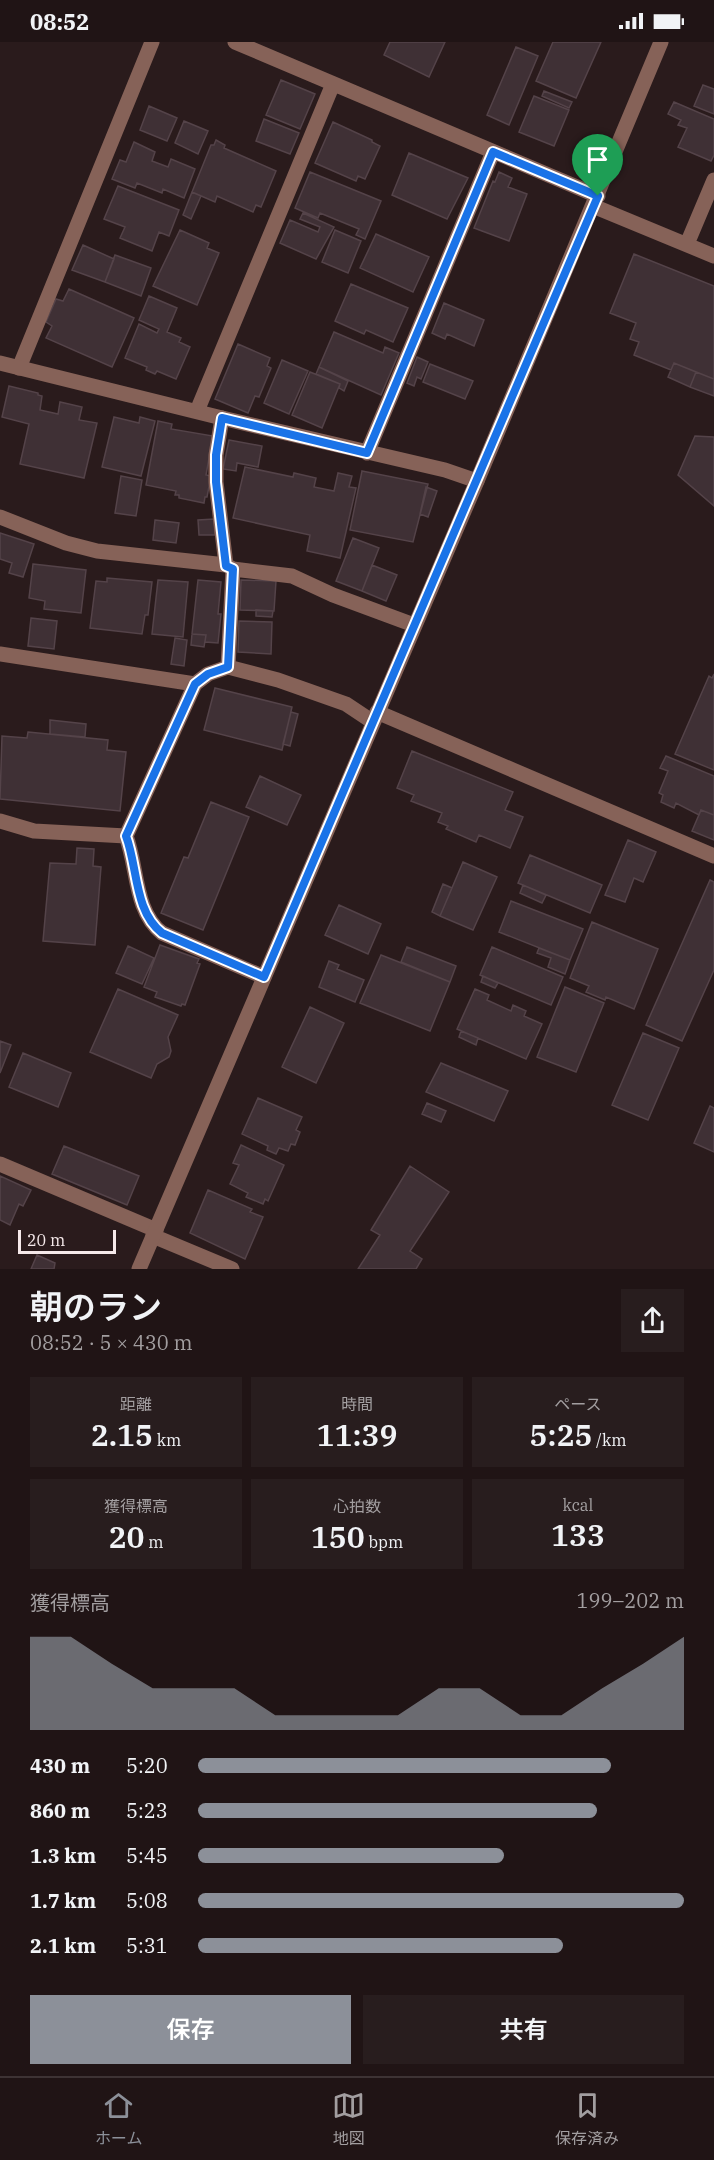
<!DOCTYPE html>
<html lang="ja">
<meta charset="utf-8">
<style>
:root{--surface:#201415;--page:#281d1e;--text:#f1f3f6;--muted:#a29ea0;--line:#3d3334;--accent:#8c9099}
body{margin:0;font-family:"IBM Plex Serif","Noto Sans JP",serif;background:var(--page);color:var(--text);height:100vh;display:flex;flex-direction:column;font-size:22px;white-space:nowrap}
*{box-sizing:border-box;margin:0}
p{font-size:20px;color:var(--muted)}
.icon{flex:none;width:33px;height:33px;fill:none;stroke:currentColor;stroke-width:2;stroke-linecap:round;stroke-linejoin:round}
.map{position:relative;height:1227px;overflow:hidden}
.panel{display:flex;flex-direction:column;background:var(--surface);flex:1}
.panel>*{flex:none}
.scale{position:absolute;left:18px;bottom:15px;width:98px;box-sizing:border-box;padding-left:6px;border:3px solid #f5e9ea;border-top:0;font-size:16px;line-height:21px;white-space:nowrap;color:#f5e9ea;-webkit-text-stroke:4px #2a1b1c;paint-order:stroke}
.pin{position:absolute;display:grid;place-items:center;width:51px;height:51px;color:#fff;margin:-62px -26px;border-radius:50% 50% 50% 0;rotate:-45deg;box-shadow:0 0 6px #0007}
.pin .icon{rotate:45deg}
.round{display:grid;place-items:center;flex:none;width:63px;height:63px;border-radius:0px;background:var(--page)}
.summary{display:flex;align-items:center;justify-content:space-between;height:102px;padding:0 30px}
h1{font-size:33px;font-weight:600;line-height:45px}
.figures{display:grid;grid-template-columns:repeat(3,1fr);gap:9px;height:102px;padding:6px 30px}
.figures div{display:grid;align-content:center;border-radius:0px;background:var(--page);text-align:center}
.figures b{font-size:30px;font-weight:600}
.figures small{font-size:16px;font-weight:400}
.figures p{font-size:16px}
.chart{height:168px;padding:12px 30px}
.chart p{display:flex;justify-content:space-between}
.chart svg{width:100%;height:108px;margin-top:6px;fill:var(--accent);opacity:.7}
.button{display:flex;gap:12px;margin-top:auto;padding:12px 30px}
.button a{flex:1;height:69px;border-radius:0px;background:var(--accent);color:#fff;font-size:24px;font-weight:600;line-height:69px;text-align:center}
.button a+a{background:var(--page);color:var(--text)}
ul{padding:0 30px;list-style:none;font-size:20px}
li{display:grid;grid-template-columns:96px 72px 1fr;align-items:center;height:45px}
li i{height:15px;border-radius:8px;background:var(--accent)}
.status{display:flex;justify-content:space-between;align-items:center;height:42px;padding:0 30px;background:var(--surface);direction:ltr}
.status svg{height:16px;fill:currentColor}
.tab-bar{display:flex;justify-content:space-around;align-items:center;height:84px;border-top:2px solid var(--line);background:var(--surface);font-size:16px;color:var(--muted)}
.tab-bar a{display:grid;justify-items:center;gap:3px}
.tab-bar .on{color:var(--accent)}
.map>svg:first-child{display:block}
.building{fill:#3f3035;stroke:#544349;stroke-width:1.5}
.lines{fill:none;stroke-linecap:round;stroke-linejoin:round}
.service{stroke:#866258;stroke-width:15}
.minor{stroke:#866258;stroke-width:15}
.tertiary{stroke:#866258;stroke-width:15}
.route-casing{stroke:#fff;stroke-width:12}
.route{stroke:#1a73e8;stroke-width:8}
</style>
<div class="status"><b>08:52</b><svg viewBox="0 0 49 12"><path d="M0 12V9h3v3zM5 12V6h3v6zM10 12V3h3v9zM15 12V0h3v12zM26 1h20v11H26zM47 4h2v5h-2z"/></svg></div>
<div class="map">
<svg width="714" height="1227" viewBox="0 0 714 1227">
<rect width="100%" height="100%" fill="#2a1b1c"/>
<path class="building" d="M390 0H445L429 35 384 13Z
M553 0H601L576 56 536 39Z
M516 5 538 14 509 83 487 73Z
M281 38 315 52 300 87 266 73Z
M703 43 714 47V72L694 64Z
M544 49 572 60 569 66 542 54Z
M534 54 569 68 554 104 519 90Z
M674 60 714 77V113L711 119 678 105 687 86 678 83 681 78 668 72Z
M149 64 177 76 167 99 140 88Z
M264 77 299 91 290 112 256 99Z
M184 79 208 89 198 112 175 101Z
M333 80 372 98V100L380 104 365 137 358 134 356 139 315 121Z
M216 98 225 103 224 106 276 129 261 165 256 163 253 170 217 154 215 160 192 150 211 103H214Z
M134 100 155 110 152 119 168 125 171 117 195 127 184 156 163 147 162 151 137 141 135 146 112 137 120 118 126 120Z
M409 111 468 136 447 177 392 153Z
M310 130 381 159 365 197 356 193 359 187 320 171 318 176 295 166Z
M499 130 512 136 508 145 527 152 509 199 474 186 493 139 495 140Z
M118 144 179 168 169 194 159 190 152 209 120 196 125 185 104 177Z
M192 150 201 154 191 177 183 173Z
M303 171 334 185 316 217 280 201 290 178 318 190 320 185 300 177Z
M180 188 209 201 207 206 219 211 197 263 153 244Z
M335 188 361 199 348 231 322 220Z
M376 192 429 215 413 250 360 226Z
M83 203 114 217 105 240 72 228Z
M634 212 714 244V337L674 321 671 328 634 313 639 300 630 297 636 281 610 271Z
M115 213 151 226 141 254 105 240Z
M351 242 408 266 393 300 366 288 364 292 335 279Z
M69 247 134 276 112 325 46 296 52 284 46 280 56 257 63 259Z
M149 254 177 266 167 290 181 296 179 300 190 305 176 337 157 329 155 332 146 328 147 325 125 316 139 282 157 291 159 287 139 278Z
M444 261 484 278 474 304 447 292 445 297 432 291Z
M334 290 383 311 385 305 399 311 381 353 319 325Z
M238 302 270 316 267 324 271 326 259 355 255 354 248 371 215 357Z
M417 315 428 320 421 337 417 335 414 344 407 341Z
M282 318 308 329 289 372 264 361Z
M674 321 696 330 690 345 668 335Z
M430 322 473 339 465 357 423 340Z
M319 325 348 339 344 349 339 346 340 342 316 332Z
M310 330 340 342 322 386 292 373Z
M696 330 714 337V354L690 345Z
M9 344 38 351V353L42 354 40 368 58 372 60 360 82 365 79 378 97 381 84 436 20 422 29 382 2 375Z
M114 375 139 381 140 375 155 379 141 434 102 425Z
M158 379 172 382 171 387 213 394 206 433 211 434 207 455H205L204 461 179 456V453H175L176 449 146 443Z
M695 394 714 395V464L678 433Z
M229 398 262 404 258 425 237 421 236 429 223 427Z
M245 425 293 435 294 431 316 436 314 445 334 449 338 431 352 434 349 445 356 446 340 516 307 509 310 493 233 476Z
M362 429 428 442 413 500 350 488Z
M121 434 142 438 136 474 115 471Z
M426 445 437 449 428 475 420 472Z
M214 477 215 493H199L198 478Z
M155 478 179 481 176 501 153 498Z
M0 491 34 502 23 535 9 531 12 521 0 517Z
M353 496 379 506 362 549 336 539Z
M33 522 86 528 81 571 44 567 45 559 29 556Z
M372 523 397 533 386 559 362 549Z
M107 536 152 540 148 573H145L142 592 90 586 96 539 107 540Z
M158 538 188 540 183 595 152 592Z
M198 538 221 540 218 572H221L218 601 205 600 206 593 192 592Z
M241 538 276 539 274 569 240 568Z
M256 568 273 569 272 575 256 574Z
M31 576 57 579 54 607 28 604Z
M239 579 272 580 271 612 238 610Z
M192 592 206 593 204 605 191 603Z
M175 596 187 598 184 624 171 622Z
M714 632V728L675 712 709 634 712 636Z
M215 646 292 665 282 708 204 688Z
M291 670 298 672 290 704 283 702Z
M50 678 86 682 85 695 50 692Z
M28 690 108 698 107 708 126 710 120 769 0 757 2 694 27 696Z
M412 709 513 750 505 768 523 775 510 806 479 793 476 800 446 787 448 784 438 780 442 771 411 759 414 753 397 746Z
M666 714 714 734V773L701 768 699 773 676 761 674 766 661 760 663 753 659 751 668 729 660 726Z
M260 734 301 753 287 783 246 765Z
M211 760 249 775 203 888 161 871 184 815 188 816Z
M701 768 714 773V798L692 789Z
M628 798 656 810 643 840 634 836 625 860 605 853Z
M77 806 94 807 93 824 101 825 95 903 43 899 50 821 76 822Z
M530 813 602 843 590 871 518 841Z
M463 820 497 835 473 888 440 874Z
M710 838 714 840V928L682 999 646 983Z
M443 842 452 846 440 874 432 870Z
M523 843 546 853 542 861 520 851Z
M511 859 583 887 570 918 499 890Z
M339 863 381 882 368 912 325 893Z
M592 880 658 907 634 967 606 955 605 958 586 950 589 944 570 936Z
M160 903 199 917 197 921 200 922 185 963 182 962 181 964 155 955 157 950 144 945Z
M128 904 154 916 142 942 116 931Z
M407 905 456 924 450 940 401 920Z
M492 905 563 935 551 963 480 933Z
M539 906 570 918 565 932 548 925 551 916 537 911Z
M381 913 450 940 430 989 360 961Z
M329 919 339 923 337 927 364 938 355 960 319 945Z
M483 934 498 941 495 946 481 940Z
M565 945 604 961 576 1030 537 1015Z
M118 947 178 973 168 995 171 1009 169 1015 157 1022 151 1036 90 1010Z
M475 947 489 953 487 958 511 969 513 963 526 969 524 974 542 982 526 1017 457 987Z
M310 965 344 981 316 1041 282 1025Z
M461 989 478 996 476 1003 459 995Z
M643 991 679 1006 648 1078 612 1063Z
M0 999 11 1003 0 1031Z
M23 1011 71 1031 58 1065 9 1045Z
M441 1021 508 1049 494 1079 426 1050Z
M258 1056 302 1075 296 1088 300 1090 295 1103 291 1102 288 1109 279 1106 276 1112 267 1108 268 1104 242 1092Z
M427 1061 446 1069 441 1080 422 1072Z
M710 1064 714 1066V1110L694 1101Z
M241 1103 284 1123 268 1159 265 1157 263 1162 246 1155 248 1151 230 1142 239 1123 233 1121Z
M64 1104 139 1134 127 1163 52 1132Z
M410 1124 449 1150 410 1209 422 1217 416 1227H358L380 1193 371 1188Z
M0 1134 31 1148 23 1164 19 1162 10 1183 0 1178Z
M208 1148 252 1167 250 1170 263 1175 245 1217 190 1191Z
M37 1213 55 1221 54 1227H31Z"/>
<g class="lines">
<path class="service" d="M19 326 152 0
M222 376 216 413V440L226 523
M367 411 493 110
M0 475 66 501 97 509 226 523 233 527 292 534 333 553 414 583
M228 625 233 527"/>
<path class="minor" d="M235 0 598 154
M593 164 714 214
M687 202 714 138
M0 321 222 376 445 428 477 439
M197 369 333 42
M0 612 195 642
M377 670 714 814
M0 779 34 789 126 794 195 642 208 632 228 625 278 638 346 662 373 680
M126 794C138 826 134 869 162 891L264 935
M0 1122 156 1188
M153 1194 232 1227"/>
<path class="tertiary" d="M139 1227 477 439 661 0"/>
</g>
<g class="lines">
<g class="route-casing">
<path id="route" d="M493 110 598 154 264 935 162 891C134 869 138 826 126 794L195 642 208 632 228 625 233 527 226 524 216 440V413L222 376 367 411Z"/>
</g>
<use href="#route" class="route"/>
</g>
</svg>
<div class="scale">20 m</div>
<div class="pin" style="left:598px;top:154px;background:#1e9e55"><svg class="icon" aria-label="arrive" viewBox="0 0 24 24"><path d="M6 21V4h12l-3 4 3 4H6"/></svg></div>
</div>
<section class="panel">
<div class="summary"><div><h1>朝のラン</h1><p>08:52 · 5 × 430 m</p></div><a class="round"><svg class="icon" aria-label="share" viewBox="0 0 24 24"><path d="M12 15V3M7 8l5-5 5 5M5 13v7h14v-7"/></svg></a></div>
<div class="figures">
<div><p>距離</p><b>2.15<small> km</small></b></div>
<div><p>時間</p><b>11:39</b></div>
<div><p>ペース</p><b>5:25<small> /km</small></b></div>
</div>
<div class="figures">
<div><p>獲得標高</p><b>20<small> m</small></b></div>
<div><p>心拍数</p><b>150<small> bpm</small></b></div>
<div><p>kcal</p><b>133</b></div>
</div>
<div class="chart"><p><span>獲得標高</span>199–202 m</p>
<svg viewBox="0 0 160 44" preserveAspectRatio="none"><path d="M0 44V6L10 6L20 17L30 27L40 27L50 27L60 38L70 38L80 38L90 38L100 27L110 27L120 38L130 38L140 27L150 17L160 6V44z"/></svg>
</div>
<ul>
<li><b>430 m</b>5:20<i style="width:85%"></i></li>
<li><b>860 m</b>5:23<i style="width:82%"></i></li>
<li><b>1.3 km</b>5:45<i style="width:63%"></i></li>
<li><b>1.7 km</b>5:08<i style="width:100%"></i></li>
<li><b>2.1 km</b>5:31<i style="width:75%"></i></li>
</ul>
<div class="button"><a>保存</a><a>共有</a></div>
</section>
<nav class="tab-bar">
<a class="on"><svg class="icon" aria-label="home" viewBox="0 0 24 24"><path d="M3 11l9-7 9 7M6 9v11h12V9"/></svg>ホーム</a>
<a><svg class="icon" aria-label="map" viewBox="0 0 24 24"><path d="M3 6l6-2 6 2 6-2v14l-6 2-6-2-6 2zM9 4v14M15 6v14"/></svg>地図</a>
<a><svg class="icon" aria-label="saved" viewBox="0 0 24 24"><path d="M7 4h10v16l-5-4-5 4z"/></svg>保存済み</a>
</nav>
